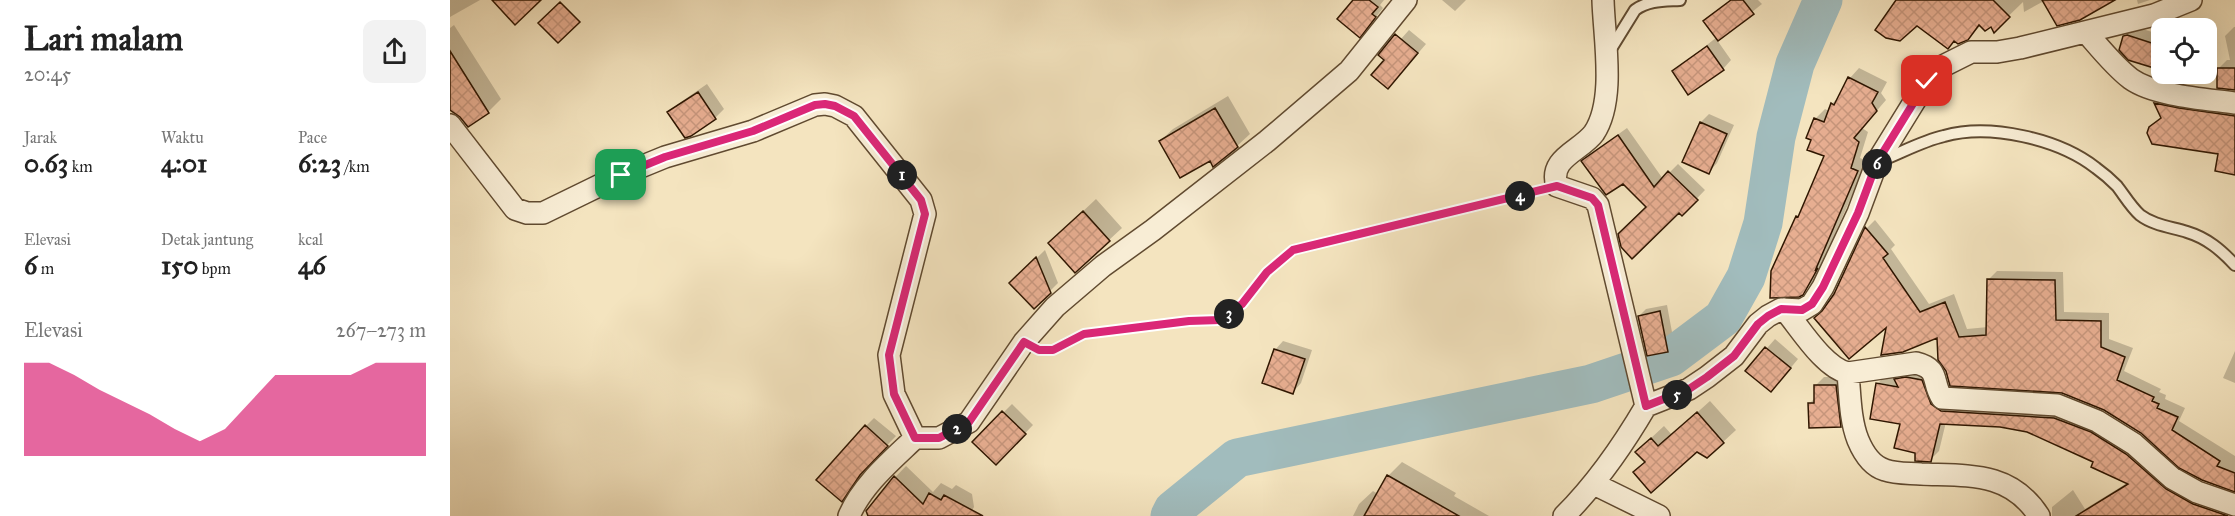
<!DOCTYPE html>
<html lang="id">
<meta charset="utf-8">
<style>
:root{--surface:#fff;--page:#f2f2f2;--text:#222;--muted:#767676;--accent:#db2777}
body{margin:0;font-family:"IM FELL Great Primer",serif;background:var(--page);color:var(--text);height:100vh;display:flex;flex-direction:column;font-size:22px;white-space:nowrap}
*{box-sizing:border-box;margin:0}
p{font-size:20px;color:var(--muted)}
.icon{flex:none;width:33px;height:33px;fill:none;stroke:currentColor;stroke-width:2;stroke-linecap:round;stroke-linejoin:round}
.map{position:relative;flex:1;overflow:hidden}
.details{display:flex;flex-direction:column;background:var(--surface);width:450px}
.details>*{flex:none}
.controls{position:absolute;left:1701px;top:18px;display:grid;gap:12px}
.controls a{display:grid;place-items:center;width:66px;height:66px;border-radius:12px;background:var(--surface);box-shadow:0 6px 24px #0002;font-size:30px}
.pin{position:absolute;display:grid;place-items:center;width:51px;height:51px;color:#fff;margin:-26px;border-radius:12px;box-shadow:0 3px 9px #0006}
.km{position:absolute;width:30px;height:30px;margin:-15px;border-radius:50%;background:#222;color:#fff;font-size:16px;line-height:30px;text-align:center}
.round{display:grid;place-items:center;flex:none;width:63px;height:63px;border-radius:12px;background:var(--page)}
.overview{display:flex;align-items:center;justify-content:space-between;height:102px;padding:0 24px}
h1{font-size:33px;font-weight:700;line-height:45px}
.metrics{display:grid;grid-template-columns:repeat(3,1fr);gap:9px;height:102px;padding:6px 24px}
.metrics div{display:grid;align-content:center}
.metrics b{font-size:26px;font-weight:700}
.metrics small{font-size:16px;font-weight:400}
.metrics p{font-size:16px}
.chart{height:168px;padding:12px 24px}
.chart p{display:flex;justify-content:space-between}
.chart svg{width:100%;height:108px;margin-top:6px;fill:var(--accent);opacity:.7}
main{display:flex;flex:1;min-height:0}
.map>svg:first-child{display:block}
.shadow{fill:#0003}
.lines{fill:none;stroke-linecap:round;stroke-linejoin:round}
.river{stroke:#a1bcbd;stroke-width:39}
.building{fill:url(#building-cross-hatch);stroke:#2f1600;stroke-width:1.5}
.lane-casing{stroke:#604a30;stroke-width:14}
.street-casing{stroke:#604a30;stroke-width:24}
.path{stroke:#2f1600;stroke-width:4;stroke-dasharray:1.5 3;stroke-linecap:butt}
.lane{stroke:#f8edd5;stroke-width:10}
.street{stroke:#f8edd5;stroke-width:21}
.route-casing{stroke:#fff;stroke-width:12}
.route{stroke:#db2777;stroke-width:8}
</style>
<main>
<section class="details">
<div class="overview"><div><h1>Lari malam</h1><p>20:45</p></div><a class="round"><svg class="icon" aria-label="share" viewBox="0 0 24 24"><path d="M12 15V3M7 8l5-5 5 5M5 13v7h14v-7"/></svg></a></div>
<div class="metrics">
<div><p>Jarak</p><b>0.63<small> km</small></b></div>
<div><p>Waktu</p><b>4:01</b></div>
<div><p>Pace</p><b>6:23<small> /km</small></b></div>
</div>
<div class="metrics">
<div><p>Elevasi</p><b>6<small> m</small></b></div>
<div><p>Detak jantung</p><b>150<small> bpm</small></b></div>
<div><p>kcal</p><b>46</b></div>
</div>
<div class="chart"><p><span>Elevasi</span>267–273 m</p>
<svg viewBox="0 0 160 44" preserveAspectRatio="none"><path d="M0 44V6L10 6L20 11L30 17L40 22L50 27L60 33L70 38L80 33L90 22L100 11L110 11L120 11L130 11L140 6L150 6L160 6V44z"/></svg>
</div>
</section>
<div class="map">
<svg width="1785" height="516" viewBox="0 0 1785 516">
<defs>
<pattern id="building-cross-hatch" width="8" height="8" patternUnits="userSpaceOnUse" patternTransform="scale(1.5)"><rect width="8" height="8" fill="#e7ae91"/><path d="M0 0l8 8M0 8l8-8" fill="none" stroke="#c6957b"/></pattern>
</defs>
<rect width="100%" height="100%" fill="#f4e4bf"/>
<filter id="stains"><feTurbulence type="fractalNoise" baseFrequency=".00333" numOctaves="4"/><feColorMatrix values="0 0 0 0 .2 0 0 0 0 .09 0 0 0 0 .02 0 0 0 .5 -.17"/></filter>
<radialGradient id="worn" r=".72"><stop offset=".6" stop-color="#630" stop-opacity="0"/><stop offset="1" stop-color="#630" stop-opacity=".3"/></radialGradient>
<path class="shadow" d="M0 0H30L0 17Z
M904 0H934L930 5 933 8 918 27Z
M992 0H1016L1005 11Z
M1280 0H1308L1312 4 1267 40 1281 60 1273 69 1224 71 1267 37 1255 21Z
M1448 0H1656L1594 1 1574 12 1573 2 1544 30 1541 25H1531L1518 39Z
M1687 0H1700L1688 4Z
M4 25 51 99 38 112 18 125 0 107V28Z
M1686 27 1712 35V59L1703 67 1675 36Z
M1784 27H1785V87L1768 69 1777 60H1780L1775 36Z
M959 30 976 44 946 79 934 58Z
M1409 68 1437 82 1431 93 1436 100 1412 128 1418 132 1410 158 1417 161 1371 266 1373 264 1362 283 1352 293 1322 271 1351 213 1376 156 1365 119 1375 109 1379 111 1382 104 1391 94 1400 78Z
M257 84 274 109 265 118 219 113 228 104Z
M1714 95 1785 108V172L1770 153 1700 128 1712 117 1706 103Z
M778 96 800 134 787 146 760 159 710 141 723 129Z
M1259 114 1284 125 1267 163 1259 172 1251 122Z
M1177 128 1213 179 1228 164 1255 190 1232 214 1229 211 1198 207 1173 182 1133 161 1142 153Z
M646 199 672 228 659 240 612 231Z
M1425 220 1445 245 1441 249 1479 304 1504 294 1517 329 1538 327V280L1547 271 1613 272 1614 312 1659 313V339L1683 348 1674 371 1711 389 1709 392 1716 395 1715 399 1735 408 1729 421 1785 456V490L1654 409 1488 335 1374 310 1385 295 1417 228Z
M595 250 608 283 584 307 561 283Z
M1217 305 1224 343 1217 350 1189 316 1196 309Z
M1325 339 1348 359 1329 382 1298 370Z
M833 341 862 350 851 383 843 392 825 350Z
M1785 351V383L1773 378Z
M1454 371 1480 372 1489 396 1613 410 1785 507V516H1602V507L1623 490 1635 509 1677 483 1645 462 1577 430 1550 426 1496 422 1489 451 1480 460 1467 452 1427 384 1436 375 1448 377Z
M1374 377H1394L1399 417 1390 426 1359 404 1365 398V386Z
M1260 401 1286 430 1273 442 1257 457 1246 450 1196 461 1200 439 1214 426 1222 435Z
M562 404 583 425 546 463 524 442Z
M424 418 446 436 418 465 400 492 392 500 416 426Z
M952 462 1006 493 1004 496 1039 516H903L909 504 923 491 928 494 938 476Z
M456 466 483 492 491 483 502 489 506 485 522 494 524 507 519 516H420L417 512 430 493Z"/>
<g class="lines">
<path class="river" d="M720 516 723 510 787 458 1141 384 1221 357 1273 318 1296 277 1313 223 1326 137 1345 64 1373 0"/>
</g>
<path class="building" d="M42 0H91L65 25Z
M903 0H919L928 7 922 14 926 17 910 38 887 19Z
M1281 0H1293L1304 14 1268 41 1253 21Z
M1446 0H1543L1560 17 1544 33 1541 27 1535 31 1529 25 1518 40 1508 44 1504 41 1498 49 1467 26 1450 41 1436 38 1425 30Z
M1592 0H1665L1630 20 1607 26Z
M110 2 130 22 108 43 88 23Z
M945 34 968 53 938 89 921 75 934 60 928 55Z
M1677 35 1711 46 1704 68 1678 60 1669 50 1673 36Z
M1257 46 1274 70 1238 95 1222 71Z
M0 51 39 113 18 127 10 117 0 110Z
M1767 68H1785V90L1767 88Z
M1398 77 1428 92 1422 103 1427 111 1404 138 1409 142 1401 168 1408 171 1365 271 1368 268 1353 295 1349 297 1320 298 1321 271 1346 216 1348 217 1374 156 1357 150 1361 140 1356 138 1364 118 1374 122 1381 103 1384 105Z
M248 92 266 119 241 136 235 138 217 112Z
M1704 103 1729 108 1785 116V175L1765 171 1768 154 1702 144 1697 133 1699 127 1711 118Z
M765 108 788 147 763 167 760 161 730 178 709 141Z
M1250 122 1277 134 1259 174 1232 162Z
M1168 135 1204 187 1218 171 1248 200 1232 216 1229 213 1182 259 1171 247 1168 234 1196 207 1173 184 1156 195 1131 161Z
M633 211 660 241 625 273 598 243Z
M1415 227 1438 254 1433 258 1470 312 1495 302 1509 337 1536 335 1537 279 1605 280 1606 320 1651 321V347L1675 357 1667 380 1704 397 1702 401 1709 404 1707 408 1728 417 1722 430 1770 461 1767 466 1785 473V492L1752 480 1729 468 1691 433 1654 410 1612 393 1500 386 1496 371 1488 360 1487 338 1453 352 1431 355 1436 328 1399 359 1364 318 1372 311 1384 294Z
M586 257 601 293 584 309 559 283Z
M1210 311 1218 352 1197 356 1188 316Z
M1315 347 1341 368 1321 392 1295 371Z
M824 349 855 359 843 394 812 383Z
M1456 377 1472 380 1481 404 1491 411 1604 418 1641 432 1676 454 1716 489 1743 504 1778 516H1626L1678 484 1641 467 1643 462 1577 432 1550 427 1490 424 1481 462 1465 461V453L1444 448 1450 424 1420 419 1426 383 1448 387 1444 379Z
M1364 385H1386L1391 427 1359 428 1358 403H1364Z
M552 411 576 434 546 465 522 442Z
M1247 412 1274 443 1257 458 1247 452 1201 493 1183 472 1195 462 1185 452 1201 438 1208 446Z
M415 425 438 446 410 475 392 502 366 480Z
M937 475 1009 516H914Z
M444 476 473 504 479 493 491 500 494 495 533 516H418L416 511Z"/>
<g class="lines">
<g class="lane-casing">
<path id="lane" d="M1159 52 1185 10C1199 0 1214 1 1230 0
M1430 161C1451 153 1472 141 1494 136 1540 123 1609 139 1646 168 1653 173 1661 180 1667 186 1674 195 1681 207 1690 215 1703 225 1721 227 1737 232 1757 238 1771 250 1785 265"/>
</g>
<g class="street-casing">
<path id="street" d="M1636 32C1650 48 1664 66 1681 79 1705 96 1756 99 1785 103
M0 125 65 209 77 213H93L171 175 215 157 303 131 365 105 375 104 385 106 404 116 471 200 475 214 439 355 444 394 465 438H489L519 422 574 342 605 307 653 266 703 230 817 141 899 71 956 0
M1334 309C1350 328 1374 368 1398 373L1466 363C1491 369 1481 382 1492 398L1607 405 1647 421 1684 444 1722 478 1747 492 1785 505
M1398 373C1400 395 1400 420 1408 440 1413 452 1422 466 1435 470 1446 474 1459 473 1471 474 1518 476 1560 471 1589 516
M1196 406 1239 389 1257 377 1284 356 1308 324 1318 316 1331 309 1352 310 1362 304 1373 287 1408 213 1427 162 1477 81 1489 68 1521 52H1547L1570 48 1704 15 1741 0
M1144 484 1209 516
M399 516C412 485 441 461 465 438
M1114 516C1147 483 1172 447 1196 406L1148 205 1142 198 1107 186C1098 158 1131 151 1144 133 1166 100 1154 38 1153 0"/>
</g>
<path class="path" d="M594 350 603 349 634 334 739 321 769 320 792 304 817 271 843 251 1089 191"/>
<use href="#lane" class="lane"/>
<use href="#street" class="street"/>
</g>
<g class="lines">
<g class="route-casing">
<path id="route" d="M171 175 215 157 303 131 365 105 375 104 385 106 404 116 471 200 475 214 439 355 444 394 465 438H489L519 422 574 342 589 350H603L634 334 739 321 770 320 792 304 817 272 843 250 1107 186 1142 198 1148 205 1196 406 1239 389 1257 377 1284 356 1308 324 1318 316 1331 309 1352 310 1362 304 1373 287 1408 213 1427 162 1477 81"/>
</g>
<use href="#route" class="route"/>
</g>
<rect width="100%" height="100%" filter="url(#stains)"/>
<rect width="100%" height="100%" fill="url(#worn)"/>
</svg>
<div class="controls">
<a><svg class="icon" aria-label="locate" viewBox="0 0 24 24"><circle cx="12" cy="12" r="6"/><path d="M12 2v4M12 18v4M2 12h4M18 12h4"/></svg></a>
</div>
<div class="pin" style="left:171px;top:175px;background:#1e9e55"><svg class="icon" aria-label="arrive" viewBox="0 0 24 24"><path d="M6 21V4h12l-3 4 3 4H6"/></svg></div>
<div class="pin" style="left:1477px;top:81px;background:#d93025"><svg class="icon" aria-label="check" viewBox="0 0 24 24"><path d="M5 12l5 5 9-10"/></svg></div>
<b class="km" style="left:452px;top:175px">1</b>
<b class="km" style="left:507px;top:429px">2</b>
<b class="km" style="left:779px;top:314px">3</b>
<b class="km" style="left:1070px;top:196px">4</b>
<b class="km" style="left:1227px;top:395px">5</b>
<b class="km" style="left:1427px;top:164px">6</b>
</div>
</main>
